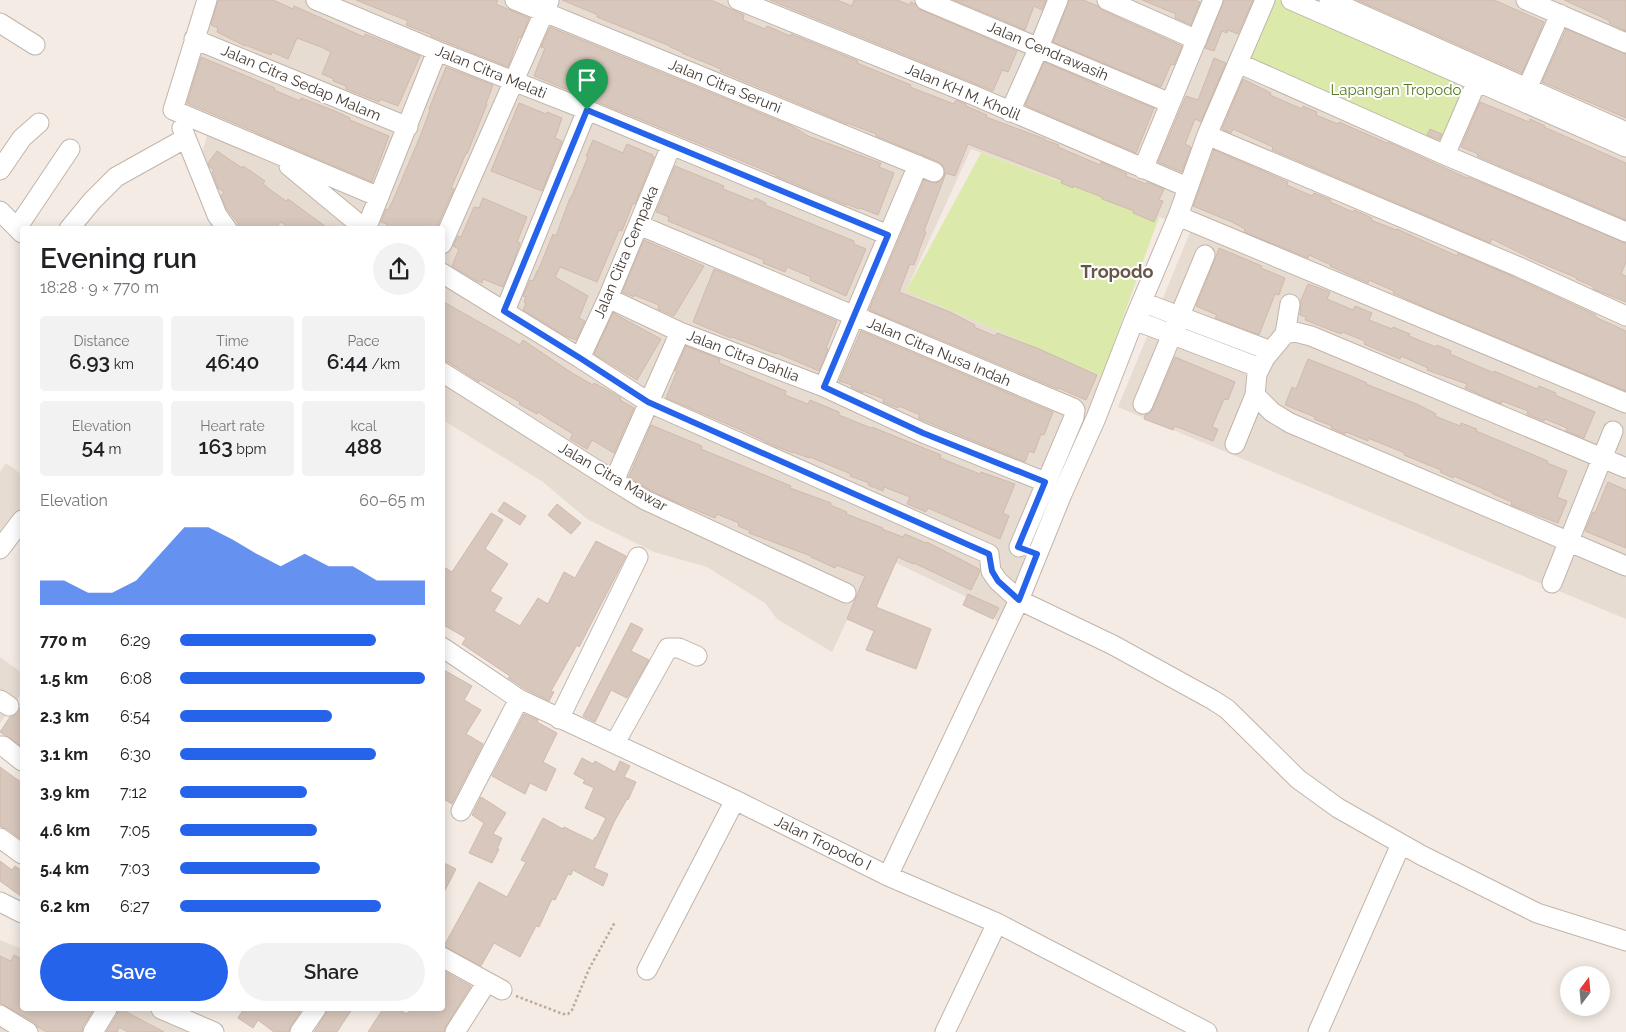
<!DOCTYPE html>
<meta charset="utf-8">
<style>
:root{--surface:#fff;--page:#f2f2f2;--text:#202124;--muted:#757577;--accent:#2563eb}
body{margin:0;font-family:Raleway,sans-serif;background:var(--page);color:var(--text);height:100vh;display:flex;flex-direction:column;font-size:19px;white-space:nowrap}
*{box-sizing:border-box;margin:0}
p{font-size:16px;color:var(--muted)}
.icon{flex:none;width:28px;height:28px;fill:none;stroke:currentColor;stroke-width:2;stroke-linecap:round;stroke-linejoin:round}
.map{position:relative;flex:1;overflow:hidden}
.sheet{position:absolute;left:20px;top:226px;width:425px;height:785px;display:flex;flex-direction:column;background:var(--surface);border-radius:5px;box-shadow:0 2px 12px #0003}
.sheet>*{flex:none}
.needle{width:32px;rotate:16deg}
.controls{position:absolute;left:1560px;top:966px;display:grid;gap:10px}
.controls a{display:grid;place-items:center;width:50px;height:50px;border-radius:50%;background:var(--surface);box-shadow:0 2px 12px #0003;font-size:25px}
.pin{position:absolute;display:grid;place-items:center;width:42px;height:42px;color:#fff;margin:-51px -21px;border-radius:50% 50% 50% 0;rotate:-45deg;box-shadow:0 0 5px #0007}
.pin .icon{rotate:45deg}
.round{display:grid;place-items:center;flex:none;width:52px;height:52px;border-radius:26px;background:var(--page)}
.summary{display:flex;align-items:center;justify-content:space-between;height:85px;padding:0 20px}
h1{font-size:28px;font-weight:600;line-height:38px}
.stats{display:grid;grid-template-columns:repeat(3,1fr);gap:8px;height:85px;padding:5px 20px}
.stats div{display:grid;align-content:center;border-radius:5px;background:var(--page);text-align:center}
.stats b{font-size:21px;font-weight:600}
.stats small{font-size:14px;font-weight:400}
.stats p{font-size:14px}
.chart{height:140px;padding:10px 20px}
.chart p{display:flex;justify-content:space-between}
.chart svg{width:100%;height:90px;margin-top:5px;fill:var(--accent);opacity:.7}
.button{display:flex;gap:10px;margin-top:auto;padding:10px 20px}
.button a{flex:1;height:58px;border-radius:30px;background:var(--accent);color:#fff;font-size:20px;font-weight:600;line-height:58px;text-align:center}
.button a+a{background:var(--page);color:var(--text)}
ul{padding:0 20px;list-style:none;font-size:16px}
li{display:grid;grid-template-columns:80px 60px 1fr;align-items:center;height:38px}
li i{height:12px;border-radius:6px;background:var(--accent)}
.map>svg:first-child{display:block}
.residential{fill:#e7dcd2}
.green{fill:#dbeaaa}
.building{fill:#d8c7bc;stroke:#d0baac}
.lines{fill:none;stroke-linecap:round;stroke-linejoin:round}
.minor-casing{stroke:#c2b4a9;stroke-width:21}
.path{stroke:#c1a997;stroke-width:2.5;stroke-dasharray:2.5 2.5;stroke-linecap:butt}
.minor{stroke:#fff;stroke-width:19}
.route-casing{stroke:#fff;stroke-width:10}
.route{stroke:#2563eb;stroke-width:6}
.labels{text-anchor:middle;stroke-width:4;stroke-linejoin:round;paint-order:stroke}
.street-label{font-size:15px;fill:#453b34;stroke:#fff}
.park-label{font-size:15px;fill:#577a24;stroke:#fff}
.quarter-label{font-size:18px;font-weight:bold;fill:#69564a;stroke:#fff}
</style>
<div class="map">
<svg width="1626" height="1032" viewBox="0 0 1626 1032">
<rect width="100%" height="100%" fill="#f3ebe4"/>
<path class="residential" d="M212 0H1626V619L1118 407 1191 230 1176 223 971 149 906 291 1102 376 999 623 975 601 878 554 832 652 777 619 765 603 707 567 654 552 587 519 543 482 443 420 442 229H206L215 220 203 150 210 124 179 108Z
M6 463 22 475V528L0 555V472Z
M0 657 22 673V693L0 723Z
M0 940 22 949V1009H165L221 1032H0Z"/>
<path class="green" d="M1265 0H1291L1477 81 1445 155 1238 63Z
M981 153 1159 217 1102 376 906 291Z"/>
<path class="building" d="M218 0H273L293 9 294 6 364 37 365 34 420 56 398 106 380 99 379 102 346 89V86L333 81 334 79 322 74 331 52 321 47 297 38 288 59 272 52 271 55 245 45V46L217 32 218 28 211 25Z
M356 0H498L496 4 529 18 521 38 519 37 508 67 431 36 432 35 406 25 408 21Z
M562 0H711L744 15 743 20 765 29 767 26 790 36 791 34 858 61 857 63 911 85 910 87 954 104 956 100 966 104V106L987 115 986 117 1045 139V140L1059 145 1058 147 1100 165 1101 162 1127 174 1126 176 1146 184 1147 182 1164 189 1159 200 1163 201 1154 222 1133 213 1134 211 1102 199V197L1073 186V188L1061 183 1062 180 968 144 955 176 946 173 924 231 926 232 920 248 914 265 910 264 899 292 950 312 975 325 974 327 995 336 997 333 1037 348 1097 375 1086 400 1058 388V389L869 310 924 180 936 183 940 181 944 177 945 170 943 166 939 162 876 136V134L847 123V124L720 71 721 69 682 53V52L670 47V46L597 17 598 15Z
M770 0H837L852 6 854 0H897L910 5 911 2 915 4 921 10 1017 51 1008 72 1002 70 993 91Z
M954 0H1046L1042 10 1034 6 1025 30Z
M1069 0H1083L1098 6 1102 10 1182 46 1174 65 1171 64 1161 87 1053 42Z
M1142 0H1194L1200 2 1191 25 1175 18 1176 14Z
M1224 0H1253L1238 34 1228 30 1227 33 1222 31 1214 51 1205 48Z
M1357 0H1494L1544 22 1522 73Z
M1564 0H1626V31L1609 23 1610 21Z
M550 27 792 126 808 136 881 163 879 167 894 173 878 215 860 208 859 209 846 204V205L776 176V175L534 76 545 48 541 47Z
M1566 29 1626 54V118L1542 82Z
M201 57 275 88 274 90 300 101 301 98 335 111 350 118V120L389 136 372 182 187 103Z
M1214 58 1226 63 1201 122 1195 119 1185 144 1191 147 1182 172 1158 162 1186 96 1198 100Z
M1044 62 1098 85V86L1154 108 1136 153 1025 105Z
M446 67 493 85 486 104H487L467 154 466 153 458 172 451 188 454 189 436 229H386L387 224 381 222 386 209 388 210 394 198 419 139 430 110 429 109Z
M1243 79 1271 93 1270 95 1302 109 1303 106 1317 112 1316 115 1338 124 1339 122 1387 143 1388 142 1467 178 1468 177 1626 243V262L1621 274 1626 276V302L1593 289 1594 287 1576 279 1577 278 1534 260 1492 239 1490 243 1291 158 1272 150 1273 147 1233 129 1231 133 1222 129Z
M1480 102 1529 122 1530 119 1545 126 1544 127 1626 163V220L1477 156 1478 154 1461 147Z
M519 103 546 114 547 112 562 118 555 138 562 141 542 191 491 171Z
M1430 129 1442 134 1439 140 1427 135Z
M593 140 623 153 627 144 653 155 652 156 654 157 635 204 633 203 622 231 619 230 597 282 560 267 555 277 588 296 579 318 585 321 576 340 566 336 523 310 526 303 524 302 526 297 523 296 530 280 533 281 537 271H538L553 234 556 236 570 198H571L588 157 586 156Z
M1214 150 1288 182 1287 185 1312 196 1314 193 1331 200 1330 202 1353 212 1354 210 1372 218 1371 220 1396 230 1397 229 1457 256 1458 253 1514 277 1596 315 1595 317 1626 331V391L1431 310 1393 293 1394 291 1369 280 1368 283 1352 276 1330 266 1331 265 1309 255 1308 258 1244 232 1245 229 1232 222 1193 206Z
M217 151 242 168 243 166 265 181 263 184 272 191 286 201 288 199 329 229H290L281 222 275 229H238V223L227 210 221 196 224 192 218 188 212 172 214 170 210 167 208 163Z
M675 166 724 186 723 189 753 201 755 198 766 203 765 205 854 241V244L866 249 846 296 810 280 811 277 787 267 785 272 763 263 764 260 668 221 669 217 656 212Z
M483 198 527 217 517 242 520 243 514 260 503 287 483 279 482 283 475 280 452 266 459 249 453 246 458 236 461 237 474 207 479 208Z
M644 240 704 266 674 316 658 309 659 305 634 295V297L622 292Z
M1219 248 1262 266 1261 268 1285 278 1279 295 1275 294 1259 335 1215 318 1217 315 1196 306 1215 259Z
M714 269 837 321 826 348 828 349 819 371 777 353 776 354 748 343 732 337 731 338 693 322Z
M1308 284 1330 292 1327 299 1353 310 1355 306 1372 313 1369 320 1392 329 1393 327 1410 334 1409 336 1436 347 1437 345 1451 351 1450 354 1494 373V371L1537 389 1539 386 1556 393 1555 395 1595 412 1584 438 1566 431 1567 428 1545 419 1544 421 1527 414 1528 411 1502 401 1501 404 1465 388 1467 384 1427 370 1428 368 1401 356 1400 359 1364 344 1365 341 1342 332 1341 334 1305 320 1306 317 1300 315 1301 300Z
M442 301 520 345 523 340 572 373 593 385 594 383 611 392 621 398 620 400 634 408 614 453 592 440 587 449 570 439 573 434 550 420 538 412 537 414 519 404 520 402 480 380 479 382 448 362 442 361Z
M613 313 661 339 637 380 594 354Z
M861 331 1053 412 1044 435 1041 434 1034 453 1029 451 1025 462 920 419 918 418 920 415 899 406 898 408 883 402 884 399 863 391V393L851 387 852 385 839 381Z
M686 346 720 359 719 363 786 391 785 395 808 404 810 400 839 412V415L871 428 872 427 941 455 940 458 980 474 981 472 1015 484 1003 513 1009 516 1000 539 928 508 926 512 907 504 910 497 884 487 883 491 868 485 869 483 850 476 851 474 810 457 809 458 793 452V453L775 446 739 429 666 398 677 371H675Z
M1175 357 1235 382 1228 400 1224 399 1212 427 1218 429 1213 441 1175 426 1173 430 1144 419 1145 415 1150 413 1153 408Z
M1308 359 1351 376 1367 383 1366 384 1419 405 1436 414 1435 416 1460 426 1461 423 1477 429 1476 431 1548 461 1547 463 1567 471 1557 497 1567 501 1558 523 1511 505 1512 502 1493 494V493L1454 476 1453 478 1440 472 1441 470 1404 455 1405 453 1368 438V441L1346 432 1345 434 1331 428 1332 426 1314 419 1315 417 1285 405 1292 387 1296 389Z
M651 425 702 446 701 449 791 486 790 488 831 503 830 505 847 512 846 514 883 528 882 529 903 537 905 534 926 543 927 542 979 569 980 571 971 590 914 563 913 564 898 557 876 607 931 629 916 669 866 650 874 631 847 619 865 576 836 565 835 568 811 557V556L749 533 750 531 738 526 739 523 717 514 715 518 671 500 650 490 629 477Z
M1608 482 1626 490V548L1585 531 1593 512 1595 513Z
M504 502 526 516 520 525 498 511Z
M557 504 581 523 571 534 548 515Z
M491 513 503 520 485 549 508 564 490 591 502 598 494 611 520 626 538 598 548 604 564 572 575 578 596 541 626 556 579 647 577 645 551 691 554 692 549 701 525 689 508 678 510 676 462 644 466 638 442 624V566L452 572Z
M968 594 999 608 993 619 963 605Z
M631 623 643 629 631 651 649 660 627 698 611 690 595 722 583 716Z
M442 669 472 686 464 700 481 710 466 734 483 744 452 804 442 798Z
M22 703V747L0 732 10 717H12L18 713Z
M524 714 538 720 537 722 557 733 543 762 556 769 546 791 530 783 525 794 492 776Z
M582 758 593 764 595 761 615 772 620 761 630 766 624 777 636 782 628 800 627 799 614 822 594 868 608 874 603 886 573 870 571 875 568 874 555 900 552 899 539 927 536 926 520 957 494 943 481 966 444 946 479 882 507 897 526 862 521 860 543 818 563 829 564 827 593 841 595 837 596 838 606 818 585 808 594 788 583 783 585 780 574 774Z
M0 767 22 783V840L7 829 0 826Z
M481 797 506 813 493 834 502 838 497 849H499L492 863 469 853 484 823 472 815Z
M0 861 12 870 15 866 22 871V897L0 881Z
M442 862 456 869 442 896Z
M14 955 22 959V1009H94L83 1026 82 1032H47L38 1027 34 1022 0 1003V956L11 961Z
M442 970 471 986 446 1026 444 1032H368L383 1009H398L407 1014 410 1009H442Z
M118 1009H121L164 1032H128L119 1027 117 1032H106L117 1015Z
M242 1009H302L291 1026 289 1032H274L258 1020 253 1028 238 1018 243 1010Z
M327 1009H352L337 1032H314L325 1015Z"/>
<g class="lines">
<g class="minor-casing">
<path id="minor" d="M316 0 437 51 587 110 888 235
M515 0 934 172
M738 0 973 95 1187 187
M925 0 1170 103
M1107 0 1197 40
M1291 0 1626 147
M1329 0 1626 132
M1526 0 1626 43
M0 23 35 45
M194 39 408 127
M1238 63 1445 155 1626 232
M1522 100 1560 14
M173 110 379 197
M173 110 207 0
M1010 112 1039 47 1058 0
M182 128 217 215 227 229
M1207 135 1519 267 1626 316
M1445 155 1477 81
M289 166 365 229
M1143 169 1213 0
M0 170 22 138 39 123
M0 211 22 233
M1178 216 1626 403
M639 225 1073 408 1075 410 1074 417 1019 547
M17 228 70 149
M69 229 92 201 116 177 186 138
M366 229 437 51
M442 244 549 1
M442 273 580 358 648 402 989 554
M608 298 680 332 824 387 923 433 1045 482
M1142 302 1271 351
M505 311 587 110
M1134 320 1260 368
M1285 334 1295 332 1311 336 1626 468
M580 358 608 298 671 146
M442 372 614 481 645 500 846 593
M824 387 918 165
M1255 395 1272 412 1290 423 1626 566
M1143 404 1205 255
M1235 444 1255 395 1257 374 1265 358 1285 334 1290 304
M614 481 680 332
M0 549 22 520
M989 554 991 571 998 581 1019 600 1113 645 1213 700 1227 709 1298 779 1338 808 1421 855 1537 913 1626 941
M1552 583 1613 431
M442 647 519 699 735 800 888 876 997 923 1207 1032
M0 700 9 706
M559 719 638 557
M615 743 668 648H679L697 656
M0 746H3L22 761
M461 811 519 699
M0 838 22 854
M888 876 1019 600 1062 494 1096 418 1134 320 1178 216 1207 135 1265 0
M0 902 22 913
M442 957 502 990
M647 970 735 800
M161 1009 214 1032
M0 1015 28 1032
M93 1032 107 1009
M300 1032 316 1009
M455 1032 487 982
M945 1032 997 923
M1318 1032 1401 844"/>
</g>
<path class="path" d="M516 996 563 1014H568L572 1010 589 969 615 922"/>
<use href="#minor" class="minor"/>
</g>
<g class="lines">
<g class="route-casing">
<path id="route" d="M587 110 888 235 824 387 923 433 1045 482 1018 547 1037 554 1019 600 998 581 992 571 989 554 648 402 580 358 504 311Z"/>
</g>
<use href="#route" class="route"/>
</g>
<g class="labels">
<g class="street-label">
<text transform="translate(1048 51) rotate(23)" y="5">Jalan Cendrawasih</text>
<text transform="translate(491 72) rotate(22)" y="5">Jalan Citra Melati</text>
<text transform="translate(301 83) rotate(23)" y="5">Jalan Citra Sedap Malam</text>
<text transform="translate(725 86) rotate(22)" y="5">Jalan Citra Seruni</text>
<text transform="translate(963 92) rotate(23)" y="5">Jalan KH M. Kholil</text>
<text transform="translate(626 252) rotate(-67)" y="5">Jalan Citra Cempaka</text>
<text transform="translate(939 352) rotate(23)" y="5">Jalan Citra Nusa Indah</text>
<text transform="translate(743 356) rotate(21)" y="5">Jalan Citra Dahlia</text>
<text transform="translate(613 477) rotate(30)" y="5">Jalan Citra Mawar</text>
<text transform="translate(823 843) rotate(26)" y="5">Jalan Tropodo I</text>
</g>
<g class="park-label">
<text x="1396" y="95">Lapangan Tropodo</text>
</g>
<g class="quarter-label">
<text x="1117" y="278">Tropodo</text>
</g>
</g>
</svg>
<div class="controls">
<a><svg class="needle" viewBox="-14 -14 28 28"><path d="M0-13l5 13h-10z" fill="#e53935"/><path d="M0 13l5-13h-10z" fill="#757577"/></svg></a>
</div>
<div class="pin" style="left:587px;top:110px;background:#1e9e55"><svg class="icon" aria-label="arrive" viewBox="0 0 24 24"><path d="M6 21V4h12l-3 4 3 4H6"/></svg></div>
<section class="sheet">
<div class="summary"><div><h1>Evening run</h1><p>18:28 · 9 × 770 m</p></div><a class="round"><svg class="icon" aria-label="share" viewBox="0 0 24 24"><path d="M12 15V3M7 8l5-5 5 5M5 13v7h14v-7"/></svg></a></div>
<div class="stats">
<div><p>Distance</p><b>6.93<small> km</small></b></div>
<div><p>Time</p><b>46:40</b></div>
<div><p>Pace</p><b>6:44<small> /km</small></b></div>
</div>
<div class="stats">
<div><p>Elevation</p><b>54<small> m</small></b></div>
<div><p>Heart rate</p><b>163<small> bpm</small></b></div>
<div><p>kcal</p><b>488</b></div>
</div>
<div class="chart"><p><span>Elevation</span>60–65 m</p>
<svg viewBox="0 0 160 44" preserveAspectRatio="none"><path d="M0 44V32L10 32L20 38L30 38L40 32L50 19L60 6L70 6L80 12L90 19L100 25L110 19L120 25L130 25L140 32L150 32L160 32V44z"/></svg>
</div>
<ul>
<li><b>770 m</b>6:29<i style="width:80%"></i></li>
<li><b>1.5 km</b>6:08<i style="width:100%"></i></li>
<li><b>2.3 km</b>6:54<i style="width:62%"></i></li>
<li><b>3.1 km</b>6:30<i style="width:80%"></i></li>
<li><b>3.9 km</b>7:12<i style="width:52%"></i></li>
<li><b>4.6 km</b>7:05<i style="width:56%"></i></li>
<li><b>5.4 km</b>7:03<i style="width:57%"></i></li>
<li><b>6.2 km</b>6:27<i style="width:82%"></i></li>
</ul>
<div class="button"><a>Save</a><a>Share</a></div>
</section>
</div>
